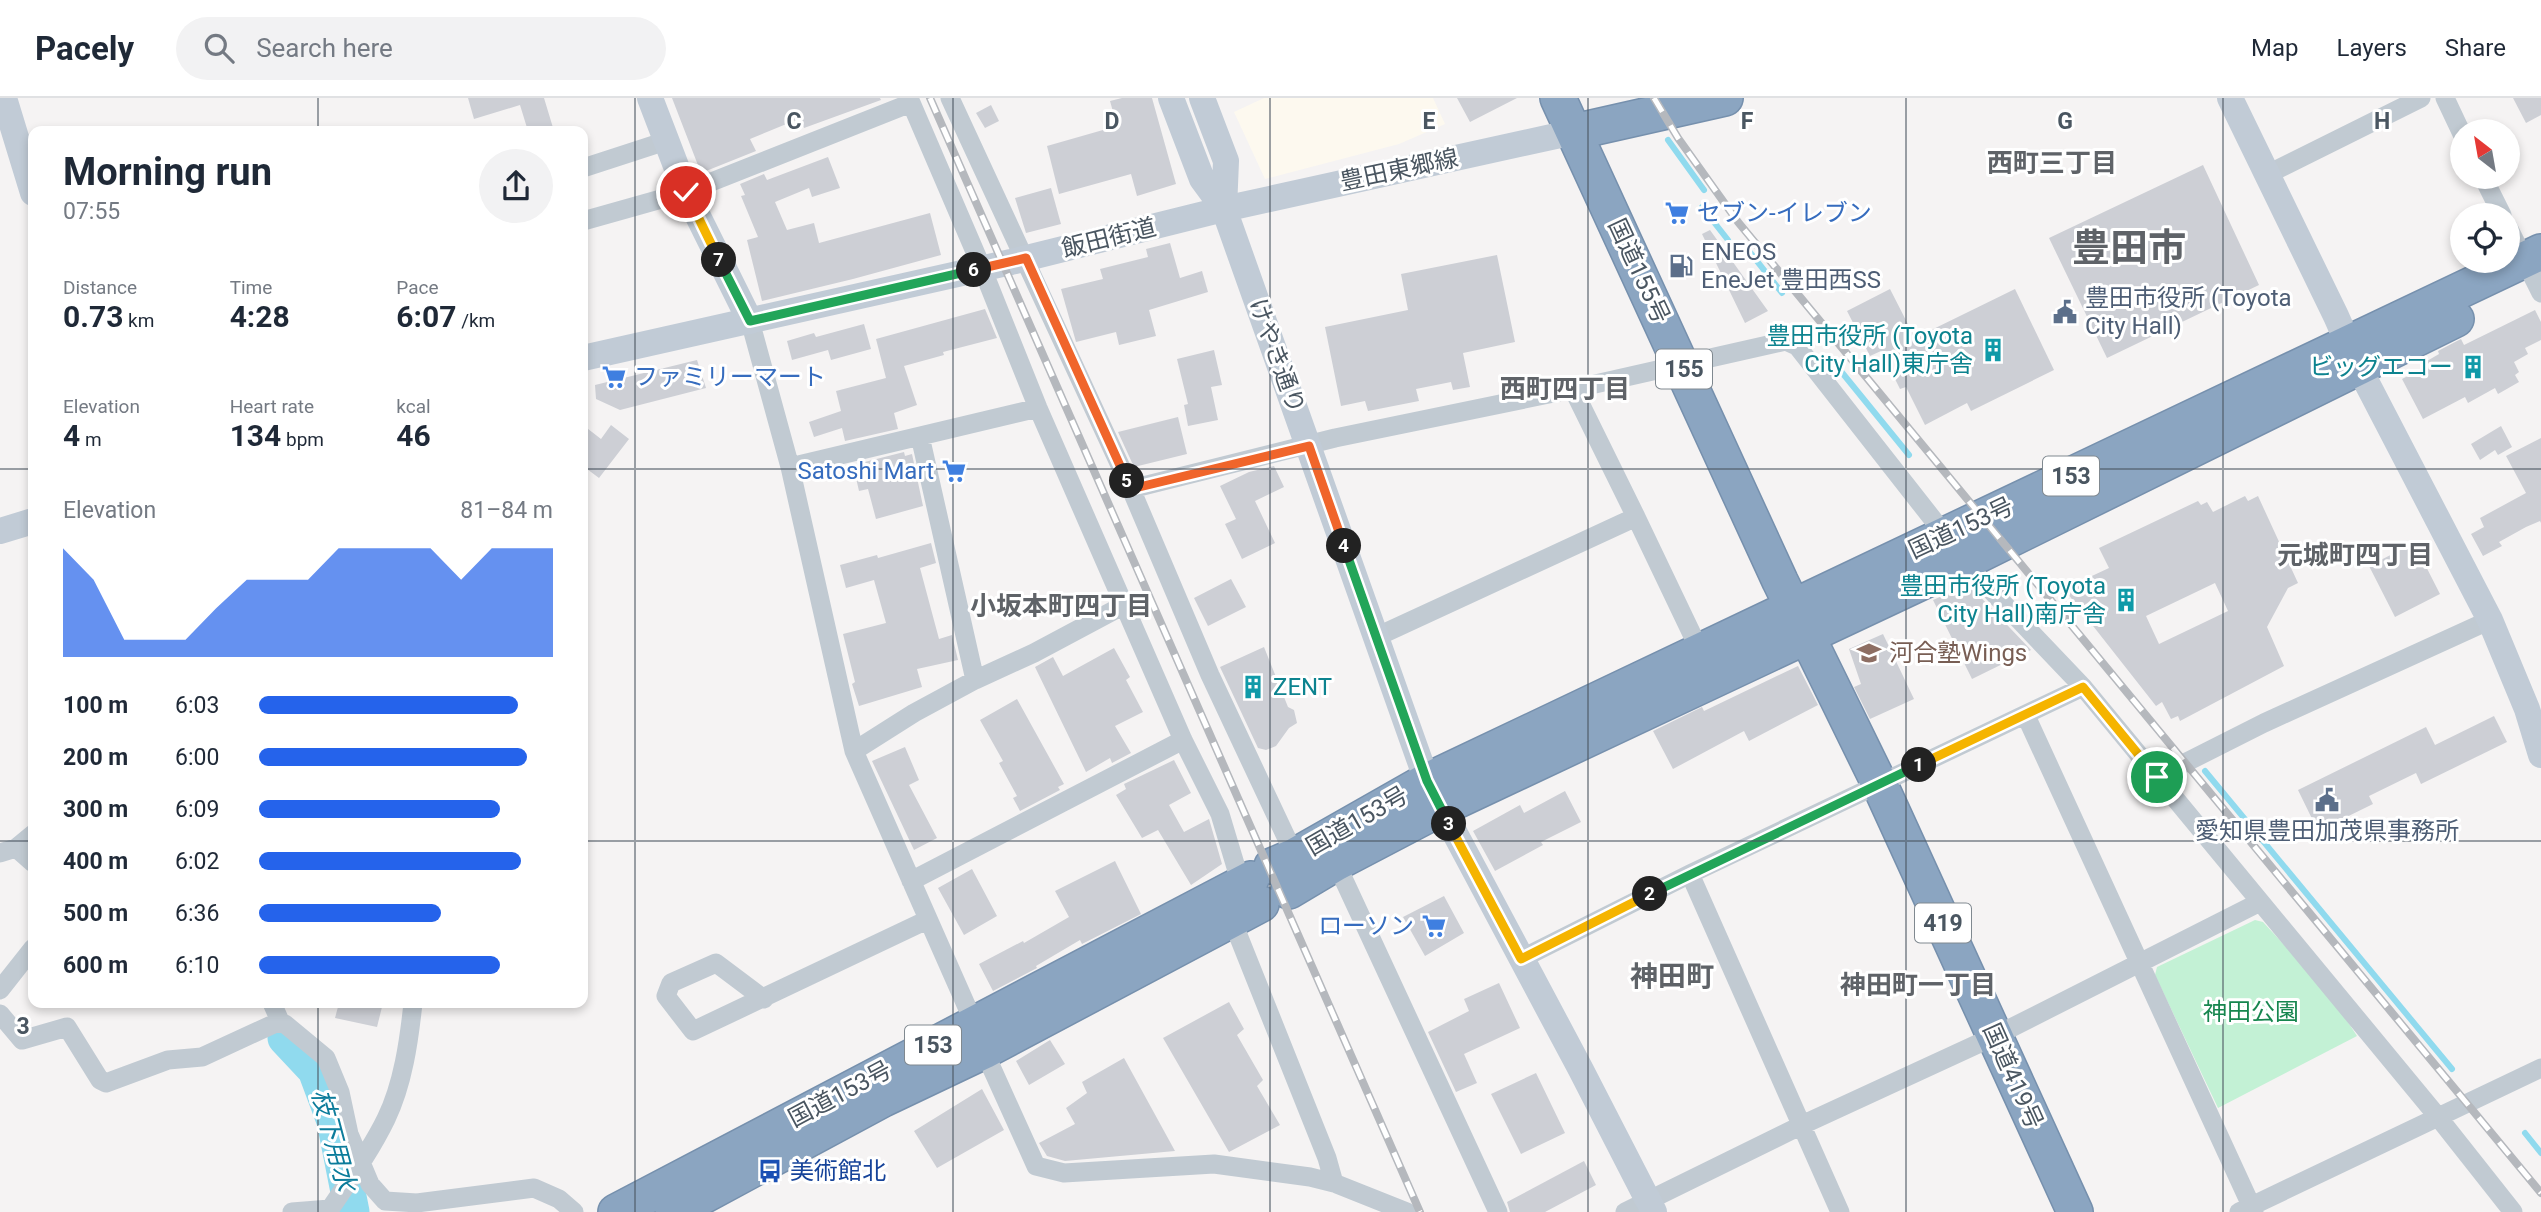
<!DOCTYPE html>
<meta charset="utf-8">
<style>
:root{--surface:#fff;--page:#f2f2f3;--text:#1f2937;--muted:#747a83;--line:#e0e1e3;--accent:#2563eb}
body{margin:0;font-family:Roboto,"Noto Sans JP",sans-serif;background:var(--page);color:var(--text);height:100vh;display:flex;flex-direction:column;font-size:26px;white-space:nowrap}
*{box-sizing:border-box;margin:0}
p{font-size:23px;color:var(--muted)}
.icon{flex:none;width:38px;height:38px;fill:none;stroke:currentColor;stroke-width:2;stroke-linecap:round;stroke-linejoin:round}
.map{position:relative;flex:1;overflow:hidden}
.panel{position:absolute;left:28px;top:28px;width:560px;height:882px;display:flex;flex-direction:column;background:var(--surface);border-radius:14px;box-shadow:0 4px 10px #0003}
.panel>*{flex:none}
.needle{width:46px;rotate:329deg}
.tools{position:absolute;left:2450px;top:21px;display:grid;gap:14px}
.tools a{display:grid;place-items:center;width:70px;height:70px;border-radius:50%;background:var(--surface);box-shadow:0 4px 10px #0003;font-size:35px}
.pin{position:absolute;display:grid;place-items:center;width:60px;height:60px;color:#fff;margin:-30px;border:4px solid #fff;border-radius:50%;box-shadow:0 2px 7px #0007}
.km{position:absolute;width:35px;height:35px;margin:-18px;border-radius:50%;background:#222;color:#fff;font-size:19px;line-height:35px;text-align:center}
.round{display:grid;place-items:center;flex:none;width:74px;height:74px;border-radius:37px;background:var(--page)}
.headline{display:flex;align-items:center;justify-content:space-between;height:119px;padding:0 35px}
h1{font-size:38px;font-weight:700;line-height:52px}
.figures{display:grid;grid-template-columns:repeat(3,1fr);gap:10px;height:119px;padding:7px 35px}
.figures div{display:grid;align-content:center}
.figures b{font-size:30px;font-weight:700}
.figures small{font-size:19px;font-weight:400}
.figures p{font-size:19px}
.chart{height:196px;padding:14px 35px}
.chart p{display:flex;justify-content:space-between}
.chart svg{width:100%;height:126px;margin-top:7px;fill:var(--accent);opacity:.7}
ul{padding:0 35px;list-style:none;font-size:23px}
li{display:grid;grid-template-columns:112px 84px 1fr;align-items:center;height:52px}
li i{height:18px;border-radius:9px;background:var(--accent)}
header{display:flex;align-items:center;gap:42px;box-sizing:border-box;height:98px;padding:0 35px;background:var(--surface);border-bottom:2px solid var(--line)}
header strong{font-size:33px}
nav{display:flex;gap:38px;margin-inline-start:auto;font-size:24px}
.search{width:490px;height:63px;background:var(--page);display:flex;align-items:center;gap:18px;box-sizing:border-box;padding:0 24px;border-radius:38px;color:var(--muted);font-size:26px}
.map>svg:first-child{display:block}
.commercial{fill:#fdf9ef}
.green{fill:#c3f1d5}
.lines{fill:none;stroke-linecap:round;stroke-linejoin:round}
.stream{stroke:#90daee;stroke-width:6}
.river{stroke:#90daee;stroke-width:35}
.building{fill:#cdcfd5;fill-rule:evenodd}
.highway-casing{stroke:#7690ad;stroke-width:38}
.street{stroke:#c1cad2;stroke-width:19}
.secondary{stroke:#c1cbd6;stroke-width:26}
.highway{stroke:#8ba5c1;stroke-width:35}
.rail-casing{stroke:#b5b8bd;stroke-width:8}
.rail{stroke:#fff;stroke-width:5;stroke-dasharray:16;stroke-linecap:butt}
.split-1-casing{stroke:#fff;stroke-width:14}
.split-2-casing{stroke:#fff;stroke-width:14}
.split-3-casing{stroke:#fff;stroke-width:14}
.split-4-casing{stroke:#fff;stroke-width:14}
.split-5-casing{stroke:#fff;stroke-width:14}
.split-6-casing{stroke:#fff;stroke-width:14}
.split-7-casing{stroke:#fff;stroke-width:14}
.split-8-casing{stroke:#fff;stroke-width:14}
.split-1{stroke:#f5b400;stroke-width:9}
.split-2{stroke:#22a559;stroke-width:9}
.split-3{stroke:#f5b400;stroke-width:9}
.split-4{stroke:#22a559;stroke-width:9}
.split-5{stroke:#f0652b;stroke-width:9}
.split-6{stroke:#f0652b;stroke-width:9}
.split-7{stroke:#22a559;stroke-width:9}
.split-8{stroke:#f5b400;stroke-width:9}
.grid{fill:none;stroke:#4a5661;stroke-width:2;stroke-opacity:0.55}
.labels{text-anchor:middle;stroke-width:6;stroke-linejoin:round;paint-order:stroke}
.shield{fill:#fff;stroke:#808990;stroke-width:2}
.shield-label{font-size:23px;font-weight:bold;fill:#4a5661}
.street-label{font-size:24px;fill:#4a5661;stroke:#fff}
.shop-label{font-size:24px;fill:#366cbe;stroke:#fff;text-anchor:start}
.service-label{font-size:24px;fill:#4e5e75;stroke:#fff;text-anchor:start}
.culture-label{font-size:24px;fill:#0d838f;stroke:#fff;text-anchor:end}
.education-label{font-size:24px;fill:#785e54;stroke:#fff;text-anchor:start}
.park-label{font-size:24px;fill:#17864f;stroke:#fff}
.transit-label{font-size:24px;fill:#164399;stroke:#fff;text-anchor:start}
.neighbourhood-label{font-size:26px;font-weight:bold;fill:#5f6368;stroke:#fff}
.water-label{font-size:26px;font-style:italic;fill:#0c7c9b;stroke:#fff}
.quarter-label{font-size:28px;font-weight:bold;fill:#5f6368;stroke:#fff}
.town-label{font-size:38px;font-weight:bold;fill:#5f6368;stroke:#fff}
.grid-label{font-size:23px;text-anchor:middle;font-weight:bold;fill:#4a5661;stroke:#fff;stroke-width:6;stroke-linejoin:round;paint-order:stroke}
</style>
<header>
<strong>Pacely</strong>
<div class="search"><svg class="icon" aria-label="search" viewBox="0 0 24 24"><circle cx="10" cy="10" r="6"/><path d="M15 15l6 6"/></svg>Search here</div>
<nav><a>Map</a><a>Layers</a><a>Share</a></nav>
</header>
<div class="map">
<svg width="2541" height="1114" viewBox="0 0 2541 1114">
<rect width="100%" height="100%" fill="#f5f3f3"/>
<path class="commercial" d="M1264 0H1433L1445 26 1399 46 1265 81 1234 14Z"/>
<path class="green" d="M2255 822 2263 824C2296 860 2331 896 2357 938L2218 1010 2155 877 2157 869Z"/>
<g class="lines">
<path class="stream" d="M1668 42 1704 92
M1702 109 1728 142
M1749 153 1782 195
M1831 261 1909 357
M2205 673 2452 971
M2525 1035 2541 1055"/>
<path class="river" d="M285 940 315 972 334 1023 352 1114"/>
</g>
<path class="building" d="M468 0H544L554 33H528L520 7 474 21Z
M672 0H880L881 2 804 30 801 20 750 41 756 53 701 75Z
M1122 0H1152L1176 86 1137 98 1131 76 1059 96 1047 48 1117 28 1110 3Z
M1457 0H1517L1470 24Z
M2513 0H2541V17L2526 25Z
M991 7 999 23 985 30 976 15Z
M828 59 840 90 812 99 809 90 775 104 787 132 814 125 819 145 930 115 941 157 853 181 762 203 747 142 758 139 741 98 745 97 740 86 764 76 767 82Z
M2203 67 2259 187 2107 260 2049 140Z
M1051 90 1061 126 1026 135 1015 100Z
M1710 132 1768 213 1745 225 1702 136Z
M1170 145 1180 180 1202 173 1208 194 1149 212 1156 238 1119 247 1116 234 1076 244 1061 191 1103 181 1100 171 1148 159 1146 151Z
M1497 157 1515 244 1463 255 1470 289 1453 292 1451 284 1416 291 1419 303 1368 313 1365 303 1341 308 1325 229 1408 212 1401 176Z
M1890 191 1915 240 2015 191 2054 272 1971 313 1967 305 1925 327 1906 289 1900 291 1881 253 1870 258 1847 213Z
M985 211 997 240 943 254 944 257 904 268 917 307 894 315 898 331 845 343 842 330 814 339 809 324 841 313 836 293 886 280 876 241Z
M2535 212 2541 224V242L2525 250 2528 256 2514 264 2519 274 2515 277 2519 284 2498 296 2495 290 2468 305 2465 299 2423 321 2402 281 2429 267 2427 263 2439 256 2438 253 2457 243 2461 241 2464 247Z
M864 226 871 251 831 262 828 252 792 262 787 243 814 235 816 239Z
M1214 252 1222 287 1211 289 1218 322 1188 328 1184 307 1188 306 1177 261Z
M697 262 706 290 620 312 596 301 595 287Z
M1178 319 1187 356 1134 369 1118 334Z
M583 327 601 341 611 327 629 341 599 380 583 368Z
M2501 328 2512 349 2498 357 2495 352 2480 362 2471 346Z
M2541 340V425L2540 423 2526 429 2499 444 2502 448 2483 458 2471 436 2484 429 2480 420 2526 395 2506 358Z
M904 354 905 358 912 356 923 408 876 421 868 391 859 393 853 367Z
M1274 368 1284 389 1255 403 1275 445 1242 461 1225 426 1236 421 1220 388 1249 374Z
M2245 398 2248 403 2258 398 2298 485 2288 490 2267 529 2284 568 2180 623 2178 618 2171 621 2162 604 2156 608 2064 491 2109 470 2099 450 2198 403 2201 407 2207 404 2213 414ZM2215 485 2228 513 2159 546 2146 518Z
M931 445 936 465 920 470 939 541 952 537 958 562 917 571 922 589 859 608 852 586 855 584 843 536 886 525 874 482 846 490 840 467 877 457 878 460Z
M2414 445 2440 496 2395 519 2369 468Z
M1231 481 1246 509 1208 528 1194 500Z
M1967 487H1969L2031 552 1972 581 1933 502Z
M1883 536 1914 601 1870 621 1854 589 1861 586 1849 551Z
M1264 549 1288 609 1294 612 1297 625 1289 630 1276 648 1266 652 1258 650 1220 569Z
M1114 550 1130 579 1126 582 1143 614 1115 628 1131 655 1112 665 1110 660 1086 674 1035 569 1053 559 1063 578Z
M1798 568 1818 607 1749 643 1744 633 1673 671 1653 633 1702 609 1704 613Z
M1017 601 1064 686 1058 689 1060 692 1020 713 1013 700 1017 698 999 665 1003 663 980 622Z
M2494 618 2507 644 2421 686 2416 675 2369 698 2373 706 2318 733 2298 692 2426 629 2435 647Z
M905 649 919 682 909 687 937 740 914 752 872 663Z
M1174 662 1191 695 1169 707 1184 734 1209 721 1222 766 1191 787 1158 732 1142 740 1116 697 1126 691 1124 686Z
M1565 693 1581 724 1541 744 1543 747 1495 773 1473 733 1520 707 1524 715Z
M1115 763 1141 816 1082 846 1080 842 1036 868 1037 870 993 893 979 866 1023 843 1024 845 1069 819 1055 793Z
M972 771 997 818 964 837 938 790Z
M1444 798 1464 835 1425 858 1403 819Z
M1499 885 1520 930 1464 956 1477 985 1456 994 1428 934 1469 913 1464 901Z
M1229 904 1244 931 1237 937 1263 982 1257 988 1280 1027 1229 1054 1163 940Z
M339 905H383L377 929 335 920Z
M1050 942 1065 966 1029 987 1016 963Z
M1124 960 1175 1053 1065 1063 1047 1058 1039 1045 1075 1026 1066 1010 1087 995 1082 984Z
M1536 975 1565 1035 1521 1056 1491 996Z
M982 991 1004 1032 937 1070 914 1033Z
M1584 1063 1596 1087 1545 1114H1510L1507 1104Z"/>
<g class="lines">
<g class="highway-casing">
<path id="highway" d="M1558 0 1780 483 1879 685 2075 1114
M1574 34 1725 0
M1272 768 1295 758 1427 683 2541 154
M1289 793 1336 765 1441 710 1964 464 2456 221
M616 1114 1251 781
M673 1114 883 1001 984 953 1261 806"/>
</g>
<path class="street" d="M909 0 982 170 1038 310 1183 642 1220 716 1241 786
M950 0 1131 391
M2445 0 2462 36
M583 70 666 43
M2268 76 2421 0
M2483 79 2502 117
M583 123 686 94 911 5
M2508 129 2541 195
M750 223 790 369 854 653 974 925
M920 338 975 582
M790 369 1038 310
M1636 419 1700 553
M1964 464 2083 589 2438 1019 2513 1114
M1376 539 1636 419 1573 291
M2026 618 2254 1114
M854 653 914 615 975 582 1034 555 1124 507
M2157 679 2264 625 2490 522
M16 750 33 765
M0 755 16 750 33 736
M1295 758 1210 577 1131 391 1335 340 1573 291 1786 243 1797 248 1946 438
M1336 765 1498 1114
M1690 776 1840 1114
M911 783 1183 642
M1232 822 1327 1060 1334 1085
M1521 861 1690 776 2083 589
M0 892 33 850
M764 901 716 865 671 885 666 898 693 933 927 822
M0 916 22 942 67 929 100 982 106 985 168 962 202 959 280 923 272 905
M276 924 285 926 326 960 340 994 349 1036 370 1086 385 1103 417 1105 534 1090 559 1101 574 1114
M984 953 1036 1068 1064 1075 1214 1066 1310 1079 1334 1085 1407 1114
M292 1114 330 1111
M328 1114C348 1084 370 1054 386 1021 403 986 409 943 413 905
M1625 1114 1802 1027 1995 938 2260 804
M2239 1114 2541 970"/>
<path class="secondary" d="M4 0 33 95
M650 0 686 94 750 223
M1171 0 1202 81 1224 111 1427 683 1580 970 1654 1114
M1202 0 1226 63 1224 111
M2230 0 2336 218 2358 268 2490 522 2527 611 2541 657
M583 260 1011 164 1224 111 1574 34
M0 433 33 423"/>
<use href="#highway" class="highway"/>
<g class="rail-casing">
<path id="rail" d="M930 0 1420 1114
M1654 0 1678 40 1738 124 2541 1095"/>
</g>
<use href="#rail" class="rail"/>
</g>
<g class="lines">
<g class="split-1-casing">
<path id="split-1" d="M1919 667 2083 589 2157 679"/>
</g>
<g class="split-2-casing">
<path id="split-2" d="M1650 796 1919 667"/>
</g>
<g class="split-3-casing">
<path id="split-3" d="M1449 726 1521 861 1650 796"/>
</g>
<g class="split-4-casing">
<path id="split-4" d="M1344 448 1427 683 1449 726"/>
</g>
<g class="split-5-casing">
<path id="split-5" d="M1127 383 1131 391 1309 348 1344 448"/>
</g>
<g class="split-6-casing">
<path id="split-6" d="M974 172 1026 160 1127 383"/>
</g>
<g class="split-7-casing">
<path id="split-7" d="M719 162 750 223 974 172"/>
</g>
<g class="split-8-casing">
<path id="split-8" d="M686 94 719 162"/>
</g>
<use href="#split-1" class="split-1"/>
<use href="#split-2" class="split-2"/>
<use href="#split-3" class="split-3"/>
<use href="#split-4" class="split-4"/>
<use href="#split-5" class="split-5"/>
<use href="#split-6" class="split-6"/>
<use href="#split-7" class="split-7"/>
<use href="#split-8" class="split-8"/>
</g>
<path class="grid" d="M318 0V33M635 0V1114M953 0V1114M1270 0V1114M1588 0V1114M1906 0V1114M2223 0V1114M0 371H33M583 371H2541M0 743H33M583 743H2541M318 905V1114"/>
<defs>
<g id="supermarket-bare" transform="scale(1.89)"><path d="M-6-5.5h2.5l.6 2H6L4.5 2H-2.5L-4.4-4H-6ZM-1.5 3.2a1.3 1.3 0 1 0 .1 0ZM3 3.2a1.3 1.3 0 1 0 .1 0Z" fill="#3f7fe0" stroke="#fff" stroke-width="2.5" paint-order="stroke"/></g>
<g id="fuel-bare" transform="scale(1.89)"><path d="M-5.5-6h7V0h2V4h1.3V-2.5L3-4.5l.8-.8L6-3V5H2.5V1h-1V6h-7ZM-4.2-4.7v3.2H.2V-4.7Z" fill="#5c6f8a" stroke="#fff" stroke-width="2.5" paint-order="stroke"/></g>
<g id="civic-bare" transform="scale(1.89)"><path d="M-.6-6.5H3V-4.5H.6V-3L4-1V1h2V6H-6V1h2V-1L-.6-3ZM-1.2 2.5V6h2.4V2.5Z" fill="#5c6f8a" stroke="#fff" stroke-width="2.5" paint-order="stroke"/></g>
<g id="building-bare" transform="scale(1.89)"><path d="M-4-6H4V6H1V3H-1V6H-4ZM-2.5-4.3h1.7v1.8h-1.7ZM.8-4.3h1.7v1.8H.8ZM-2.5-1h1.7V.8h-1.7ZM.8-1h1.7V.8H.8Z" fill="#0f9aa8" stroke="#fff" stroke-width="2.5" paint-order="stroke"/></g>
<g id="school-bare" transform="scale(1.89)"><path d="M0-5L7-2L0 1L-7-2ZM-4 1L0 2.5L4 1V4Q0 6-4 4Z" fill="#8d6e63" stroke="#fff" stroke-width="2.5" paint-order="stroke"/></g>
<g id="bus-bare" transform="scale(1.89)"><path d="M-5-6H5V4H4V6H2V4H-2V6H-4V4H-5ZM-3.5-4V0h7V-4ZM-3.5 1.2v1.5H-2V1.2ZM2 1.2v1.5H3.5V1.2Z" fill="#1a4fb4" stroke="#fff" stroke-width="2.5" paint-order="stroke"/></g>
</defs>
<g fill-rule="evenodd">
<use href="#supermarket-bare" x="1677" y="115"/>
<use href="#fuel-bare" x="1681" y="168"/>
<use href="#civic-bare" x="2065" y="214"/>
<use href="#building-bare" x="1993" y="252"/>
<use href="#building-bare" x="2473" y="269"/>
<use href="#supermarket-bare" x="614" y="279"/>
<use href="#supermarket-bare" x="954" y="373"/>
<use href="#building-bare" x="2126" y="502"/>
<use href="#school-bare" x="1869" y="555"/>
<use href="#building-bare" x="1253" y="589"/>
<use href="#civic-bare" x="2327" y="702"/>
<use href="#supermarket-bare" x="1434" y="828"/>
<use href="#bus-bare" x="770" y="1073"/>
</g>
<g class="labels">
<g class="shield">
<rect x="1656" y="251.5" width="56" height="39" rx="5"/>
<rect x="2043" y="358.5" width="56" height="39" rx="5"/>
<rect x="1915" y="805.5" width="56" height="39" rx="5"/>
<rect x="905" y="927.5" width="56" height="39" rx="5"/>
</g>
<g class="shield-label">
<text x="1684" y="279">155</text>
<text x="2071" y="386">153</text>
<text x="1943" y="833">419</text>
<text x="933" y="955">153</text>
</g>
<g class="street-label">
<text transform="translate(1399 72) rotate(-12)" y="8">豊田東郷線</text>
<text transform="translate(1109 140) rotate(-14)" y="8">飯田街道</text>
<text transform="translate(1639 173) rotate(65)" y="8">国道155号</text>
<text transform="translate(1277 258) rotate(70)" y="8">けやき通り</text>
<text transform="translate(1961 430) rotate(-25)" y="8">国道153号</text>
<text transform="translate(1357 723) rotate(-30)" y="8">国道153号</text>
<text transform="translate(2013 978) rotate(66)" y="8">国道419号</text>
<text transform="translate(840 996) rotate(-28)" y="8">国道153号</text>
</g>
<g class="shop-label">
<text x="1697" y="123">セブン-イレブン</text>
<text x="634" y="287">ファミリーマート</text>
<text x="934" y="381" text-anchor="end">Satoshi Mart</text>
<text x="1414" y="836" text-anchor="end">ローソン</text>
</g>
<g class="service-label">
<text x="1701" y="162">ENEOS<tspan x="1701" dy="28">EneJet 豊田西SS</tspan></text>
<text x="2085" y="208">豊田市役所 (Toyota<tspan x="2085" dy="28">City Hall)</tspan></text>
<text x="2327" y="741" text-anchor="middle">愛知県豊田加茂県事務所</text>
</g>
<g class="culture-label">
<text x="1973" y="246">豊田市役所 (Toyota<tspan x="1973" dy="28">City Hall)東庁舎</tspan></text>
<text x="2453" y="277">ビッグエコー</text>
<text x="2106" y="496">豊田市役所 (Toyota<tspan x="2106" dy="28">City Hall)南庁舎</tspan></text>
<text x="1273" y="597" text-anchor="start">ZENT</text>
</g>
<g class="education-label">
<text x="1889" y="563">河合塾Wings</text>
</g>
<g class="park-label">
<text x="2251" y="922">神田公園</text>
</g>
<g class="transit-label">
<text x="790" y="1081">美術館北</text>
</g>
<g class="neighbourhood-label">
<text x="2052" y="74">西町三丁目</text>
<text x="1565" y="300">西町四丁目</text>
<text x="2355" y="466">元城町四丁目</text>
<text x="1061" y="517">小坂本町四丁目</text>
<text x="1918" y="896">神田町一丁目</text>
</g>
<g class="water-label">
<text transform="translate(334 1042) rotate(75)" y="9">枝下用水</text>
</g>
<g class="quarter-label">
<text x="1672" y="888">神田町</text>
</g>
<g class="town-label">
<text x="2129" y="163">豊田市</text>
</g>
</g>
<g class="grid-label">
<text x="794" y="31">C</text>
<text x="1112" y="31">D</text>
<text x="1429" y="31">E</text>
<text x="1747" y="31">F</text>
<text x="2065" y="31">G</text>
<text x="2382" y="31">H</text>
<text x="23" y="936">3</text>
</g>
</svg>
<div class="tools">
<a><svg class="needle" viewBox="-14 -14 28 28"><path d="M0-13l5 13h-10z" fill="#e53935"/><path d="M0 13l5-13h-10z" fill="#747a83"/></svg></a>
<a><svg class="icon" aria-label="locate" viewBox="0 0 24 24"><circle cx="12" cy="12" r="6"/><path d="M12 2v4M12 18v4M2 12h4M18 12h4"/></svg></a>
</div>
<div class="pin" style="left:2157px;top:679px;background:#1e9e55"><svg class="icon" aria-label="arrive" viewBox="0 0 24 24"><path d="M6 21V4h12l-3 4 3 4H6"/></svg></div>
<div class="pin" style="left:686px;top:94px;background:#d93025"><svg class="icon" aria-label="check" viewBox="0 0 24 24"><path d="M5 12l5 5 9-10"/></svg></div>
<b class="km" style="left:1919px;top:667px">1</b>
<b class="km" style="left:1650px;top:796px">2</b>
<b class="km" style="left:1449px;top:726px">3</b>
<b class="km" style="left:1344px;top:448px">4</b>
<b class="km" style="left:1127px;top:383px">5</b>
<b class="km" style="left:974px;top:172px">6</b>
<b class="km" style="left:719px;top:162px">7</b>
<section class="panel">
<div class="headline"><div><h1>Morning run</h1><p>07:55</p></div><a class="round"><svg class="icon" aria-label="share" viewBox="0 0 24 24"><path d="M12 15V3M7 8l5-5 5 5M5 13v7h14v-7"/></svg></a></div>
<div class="figures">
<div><p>Distance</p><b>0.73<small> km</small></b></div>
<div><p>Time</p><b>4:28</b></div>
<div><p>Pace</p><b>6:07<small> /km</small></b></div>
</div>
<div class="figures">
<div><p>Elevation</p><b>4<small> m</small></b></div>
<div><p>Heart rate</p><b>134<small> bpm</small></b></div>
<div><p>kcal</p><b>46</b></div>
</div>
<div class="chart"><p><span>Elevation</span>81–84 m</p>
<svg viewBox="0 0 160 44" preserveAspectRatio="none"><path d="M0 44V6L10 17L20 38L30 38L40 38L50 27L60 17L70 17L80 17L90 6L100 6L110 6L120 6L130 17L140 6L150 6L160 6V44z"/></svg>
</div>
<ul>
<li><b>100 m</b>6:03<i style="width:88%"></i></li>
<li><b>200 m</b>6:00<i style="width:91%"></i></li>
<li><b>300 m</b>6:09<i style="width:82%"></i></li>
<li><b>400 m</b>6:02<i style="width:89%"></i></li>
<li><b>500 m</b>6:36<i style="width:62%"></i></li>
<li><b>600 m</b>6:10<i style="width:82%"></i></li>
</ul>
</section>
</div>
